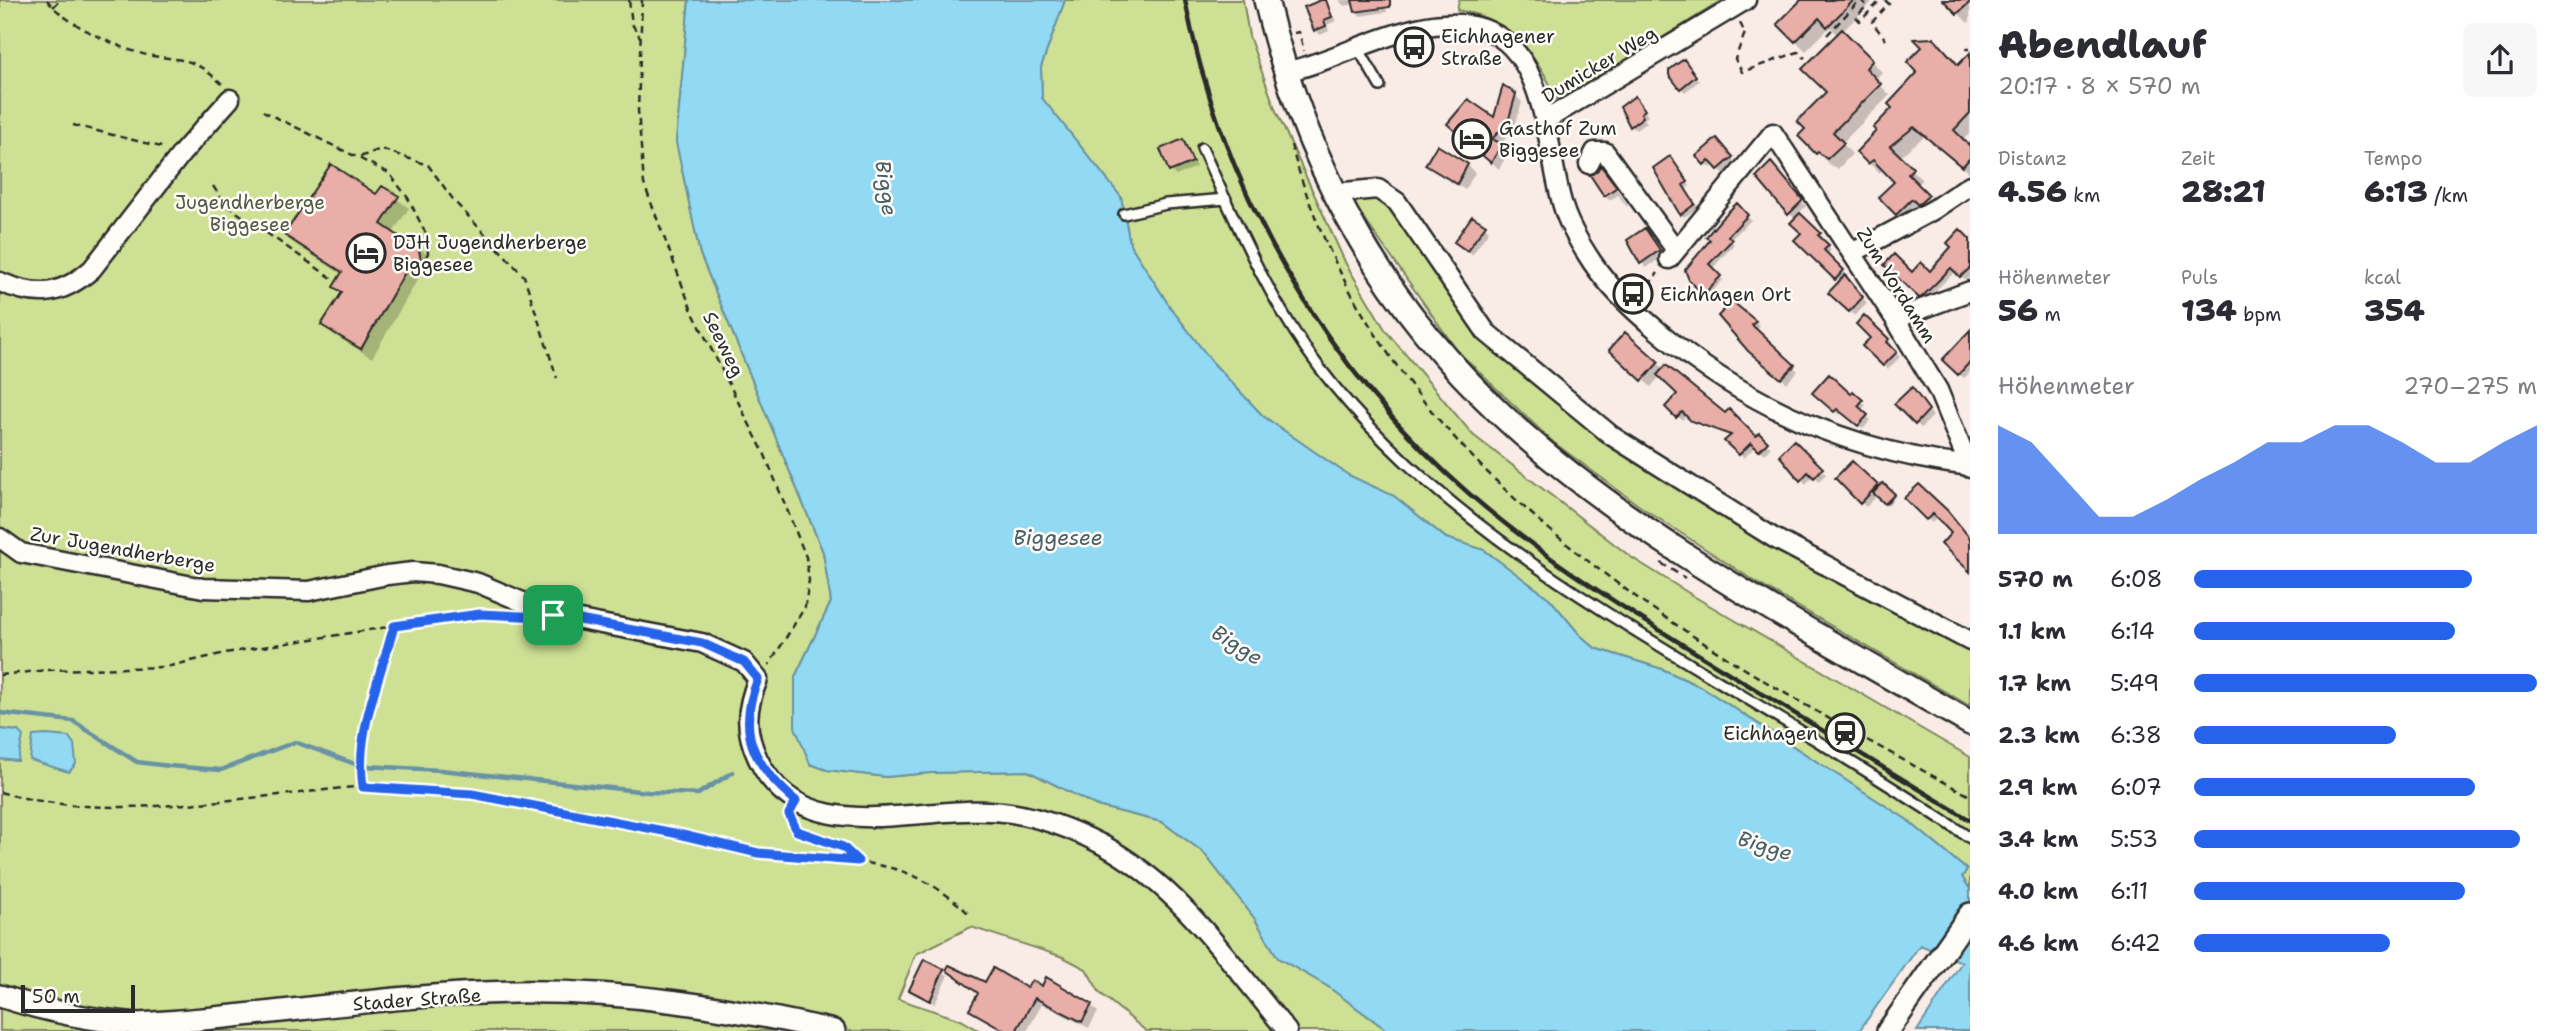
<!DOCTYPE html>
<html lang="de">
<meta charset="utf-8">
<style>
:root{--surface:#fff;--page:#f7f7f7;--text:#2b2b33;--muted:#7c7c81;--accent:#2563eb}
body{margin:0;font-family:"Shantell Sans",sans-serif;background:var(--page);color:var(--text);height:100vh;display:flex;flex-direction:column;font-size:26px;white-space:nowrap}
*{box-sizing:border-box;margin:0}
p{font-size:23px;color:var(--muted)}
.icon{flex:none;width:38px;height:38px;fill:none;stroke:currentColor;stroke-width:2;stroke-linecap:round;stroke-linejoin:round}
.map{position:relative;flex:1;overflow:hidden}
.side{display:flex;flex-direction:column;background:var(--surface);width:595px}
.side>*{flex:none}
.scale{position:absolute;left:21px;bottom:18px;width:114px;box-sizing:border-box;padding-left:7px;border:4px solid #2b2b2b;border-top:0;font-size:19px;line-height:24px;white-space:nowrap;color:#2b2b2b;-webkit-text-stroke:5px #fdfcf7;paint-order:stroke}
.pin{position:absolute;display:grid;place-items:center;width:60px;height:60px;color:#fff;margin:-30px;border-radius:14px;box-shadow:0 4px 10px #0006}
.round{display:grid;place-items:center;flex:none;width:74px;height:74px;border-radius:10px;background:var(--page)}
.summary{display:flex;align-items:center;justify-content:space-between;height:119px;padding:0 28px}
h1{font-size:38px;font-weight:800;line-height:52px}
.metrics{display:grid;grid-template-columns:repeat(3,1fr);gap:10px;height:119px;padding:7px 28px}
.metrics div{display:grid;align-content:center}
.metrics b{font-size:30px;font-weight:800}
.metrics small{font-size:19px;font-weight:400}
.metrics p{font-size:19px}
.chart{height:196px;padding:14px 28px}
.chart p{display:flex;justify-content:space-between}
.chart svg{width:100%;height:126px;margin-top:7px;fill:var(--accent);opacity:.7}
ul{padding:0 28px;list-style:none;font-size:23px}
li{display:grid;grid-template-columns:112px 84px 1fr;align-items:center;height:52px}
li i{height:18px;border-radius:9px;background:var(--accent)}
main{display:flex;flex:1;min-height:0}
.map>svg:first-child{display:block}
.green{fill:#cee094;stroke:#7c8660;stroke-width:2}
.water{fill:#92d9f4;stroke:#6993a4;stroke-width:2}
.shadow{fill:#0003}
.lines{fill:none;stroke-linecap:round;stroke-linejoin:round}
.stream{stroke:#6993a4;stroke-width:4.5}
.building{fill:#e9aea7;stroke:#2b2b2b;stroke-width:2}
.service-casing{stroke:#2b2b2b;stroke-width:14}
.minor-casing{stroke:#2b2b2b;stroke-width:23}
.tertiary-casing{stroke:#2b2b2b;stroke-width:26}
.secondary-casing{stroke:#2b2b2b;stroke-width:28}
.path{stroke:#2b2b2b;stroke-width:2.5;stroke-dasharray:7 5;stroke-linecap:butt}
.service{stroke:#fdfcf7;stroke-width:9}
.minor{stroke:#fdfcf7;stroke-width:18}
.tertiary{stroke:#fdfcf7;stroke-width:21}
.secondary{stroke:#fdfcf7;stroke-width:23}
.rail{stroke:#2b2b2b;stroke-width:4.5}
.route-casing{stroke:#fff;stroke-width:14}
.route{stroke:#2563eb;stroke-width:9}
.labels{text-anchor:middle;stroke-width:5;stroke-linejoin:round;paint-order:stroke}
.poi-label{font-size:19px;fill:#2b2b2b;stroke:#fdfcf7;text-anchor:start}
.street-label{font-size:19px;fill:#2b2b2b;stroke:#fdfcf7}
.park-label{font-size:19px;fill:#545845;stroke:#fdfcf7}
.water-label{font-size:21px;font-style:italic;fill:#4a5f67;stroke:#fdfcf7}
</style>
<main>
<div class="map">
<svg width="1970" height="1031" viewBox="0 0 1970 1031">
<rect width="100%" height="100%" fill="#f9ece7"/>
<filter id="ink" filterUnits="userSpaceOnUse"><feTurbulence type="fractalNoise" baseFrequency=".0143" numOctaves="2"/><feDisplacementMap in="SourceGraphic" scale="14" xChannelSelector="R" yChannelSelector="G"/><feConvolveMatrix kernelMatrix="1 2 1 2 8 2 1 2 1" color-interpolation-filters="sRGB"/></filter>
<g filter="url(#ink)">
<path class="green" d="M0 0H689L676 142 700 254 823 552 831 602 795 677 810 764 827 770 886 777 930 773 1028 771 1097 806 1162 822 1203 852 1255 919 1278 958 1327 986 1388 1031H1146L1100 993 1086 969 1063 957 971 927 916 954 898 999 961 1020 980 1031H0V759L18 761V731L0 729Z
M1065 0H1243L1249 36 1276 111 1346 264 1386 331 1473 435 1631 557 1695 597 1970 757V889L1962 877 1967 870 1906 819 1701 687 1662 669 1595 648 1580 635 1550 599 1484 550 1446 538 1394 496 1348 475 1263 416 1213 363 1170 307 1130 244 1121 197 1042 98 1041 67Z
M1459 0H1723L1559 102C1534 53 1516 20 1457 10Z
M1372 196 1389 208 1479 335 1768 543 1970 651V706L1759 584 1641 507 1553 442 1459 353 1353 203Z"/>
<path class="water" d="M689 0H1065L1041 67 1042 98 1121 197 1130 244 1170 307 1213 363 1263 416 1348 475 1394 496 1446 538 1484 550 1550 599 1580 635 1595 648 1662 669 1701 687 1906 819 1967 870 1962 877 1970 889V1031H1917L1962 962 1920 945 1859 1031H1388L1327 986 1278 958 1255 919 1203 852 1162 822 1097 806 1028 771 930 773 886 777 827 770 810 764 795 727V677L831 602 823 552 700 254 676 142Z
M0 729 18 731 23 736 18 761 0 759Z
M47 735 69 737 74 744 76 764 69 772 30 760 33 736Z"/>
<path class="shadow" d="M1339 0H1384L1387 12 1360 16 1355 4 1344 6Z
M1803 0H1874L1842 32 1882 72 1875 80 1890 95 1842 143 1852 154 1838 169 1829 164 1801 136 1828 92 1838 35 1830 27 1806 51 1779 24Z
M1945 0H1970V21L1968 23Z
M1325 1 1336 21 1327 25 1329 31 1320 35 1316 30Z
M1970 64V133L1962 141 1970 148V173L1925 136 1899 157 1922 180 1916 185 1937 206 1907 223 1880 197 1897 182 1884 169 1879 173 1858 152 1959 67Z
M1687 65 1699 81 1685 92 1681 88Z
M1515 95 1522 102 1514 129 1500 145 1508 153 1499 169 1456 131 1495 120Z
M1639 103 1648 116 1644 119 1647 122 1636 130 1631 126Z
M1183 141 1196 167 1176 176 1171 171Z
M1721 145 1736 163 1724 174 1715 164 1710 168 1699 156Z
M1674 162 1690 186 1685 190 1698 208 1684 217 1681 214Z
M1428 165H1467L1475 173 1465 190Z
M1775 169 1806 206 1798 214 1823 237 1821 240 1831 250 1827 255 1847 275 1845 277 1867 303 1855 316 1831 293 1840 283 1797 240 1803 233 1796 220 1772 195Z
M1605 173 1628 205 1627 207 1618 195 1610 200 1605 195Z
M382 188 409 208 392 234 412 247 418 246 428 256 431 271 422 272 372 358 334 335 324 324 343 294 336 286 343 275 296 245 286 235 377 196Z
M1737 206 1751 220 1730 240 1734 244 1712 269 1723 280 1707 297 1690 279 1712 240Z
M1484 226 1489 231 1472 255 1461 246Z
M1650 235 1664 256 1646 268 1634 252Z
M1970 241V276L1966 280 1956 271 1924 301 1886 265 1912 275 1930 273Z
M1732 303 1760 326 1756 331 1798 371 1787 383 1755 355Z
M1864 317 1892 344 1890 347 1900 357 1888 369 1865 346 1873 338Z
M1970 343V372L1964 378 1944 360Z
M1618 357 1658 364 1771 447 1765 454 1756 446 1744 458 1727 441 1731 437 1697 424 1687 415 1682 420 1667 407 1679 394 1660 376 1651 387Z
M1814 392 1851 397 1854 394 1866 405 1861 411 1871 420 1863 429 1842 412 1839 415Z
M1916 394 1933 416 1921 428 1897 404Z
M1794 443 1826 474 1819 481 1814 475 1806 484 1801 479Z
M1852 463 1880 489 1883 485 1895 497 1888 505 1878 495 1866 507 1837 478Z
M1907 498 1953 517 1970 538V569L1954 533 1938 517 1932 523Z
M924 962 948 975 935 1004 911 990Z
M948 970 986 984 1027 990 1042 988 1091 1005 1098 1012 1089 1028 1042 1004 1027 1031H1003L971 1009 980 994Z"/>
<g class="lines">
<path class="stream" d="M0 713 73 721 137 762 169 766 221 770 295 742 355 764
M365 766 441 770 648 792 698 794 733 772"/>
</g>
<path class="building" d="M1321 0H1326L1332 17 1324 20 1326 26 1314 31 1304 7Z
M1352 0H1390V7L1355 12Z
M1801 0H1854L1827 27 1819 18 1795 42 1777 24Z
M1943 0H1970V2L1957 14Z
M1842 29 1873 60 1866 68 1881 84 1833 132 1844 143 1827 159 1818 152 1816 154 1798 136 1805 129 1797 121 1826 92 1802 69Z
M1934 38 1958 65 1970 53V113L1954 130 1970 146V158L1962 167 1914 127 1890 146 1913 168 1908 174 1929 195 1918 205 1912 199 1896 215 1878 197 1894 182 1873 160 1868 164 1856 152 1876 131 1873 128 1892 108 1888 104 1917 73 1907 62 1922 47 1914 39Z
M1684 59 1696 76 1680 89 1669 75V70Z
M1503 85 1516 94 1508 122 1492 139 1502 144 1491 163 1447 124 1468 99 1494 117Z
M1635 96 1645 110 1641 113 1643 117 1630 127 1620 107Z
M1717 138 1733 157 1718 170 1709 160 1704 165 1696 156Z
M1183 139 1193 162 1169 172 1160 149Z
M1437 145 1468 164 1457 184 1425 165Z
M1670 156 1688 182 1683 185 1695 204 1680 215 1653 168Z
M1771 162 1803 200 1788 215 1756 177Z
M331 164 376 194 382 186 399 196 381 224 412 245 418 244 421 261 411 262 361 349 321 325 342 292 333 287 342 272 284 235Z
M1601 166 1617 187 1604 196 1590 175Z
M1737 203 1748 215 1728 236 1732 240 1709 264 1721 276 1703 295 1689 280 1685 270 1710 240 1706 237 1721 219Z
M1800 213 1821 233 1818 235 1829 245 1824 250 1844 270 1835 280 1794 240 1801 233 1790 223Z
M1472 216 1486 225 1467 251 1454 242Z
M1645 228 1660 250 1640 264 1627 240Z
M1960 229 1970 239V268L1960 277 1951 268 1922 297 1919 298 1884 265 1894 254 1912 272 1921 262 1930 271 1951 247 1947 243Z
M1845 275 1863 297 1849 312 1828 293Z
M1732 301 1756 321 1752 325 1795 365 1781 379 1748 351 1718 316Z
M1864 315 1889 339 1887 342 1897 352 1883 366 1862 346 1870 338 1856 324Z
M1970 330V362L1958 375 1942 360Z
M1625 332 1659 362 1642 381 1609 350Z
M1666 365 1725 413 1729 409 1756 436 1759 433 1768 442 1759 451 1751 443 1739 455 1724 441 1731 435 1691 421 1682 412 1676 418 1665 407 1677 394 1657 375Z
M1829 374 1851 394 1853 391 1863 400 1858 406 1868 415 1858 426 1837 409 1834 412 1812 393Z
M1912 387 1929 410 1915 425 1894 404Z
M1794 440 1823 468 1814 478 1808 472 1800 481 1779 455Z
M1852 461 1878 485 1860 504 1835 478Z
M1883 483 1895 494 1885 504 1873 493Z
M1919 484 1948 511 1970 538V572L1941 544 1951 533 1933 514 1926 520 1904 498Z
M924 959 944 969 930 1001 909 990Z
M949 965 985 982 993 968 1027 988 1032 980 1042 986 1046 977 1092 1004 1082 1022 1035 998 1016 1031H1006L969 1010 978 993 946 970Z"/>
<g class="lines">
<g class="service-casing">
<path id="service" d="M1358 48 1380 86
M1202 148C1236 223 1269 301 1319 367 1421 501 1567 590 1708 675 1796 728 1885 781 1970 838
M1124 214 1166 204 1226 199"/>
</g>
<g class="minor-casing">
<path id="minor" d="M1285 72C1345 60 1422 7 1484 29 1548 52 1546 152 1563 206 1568 224 1582 247 1592 262 1610 289 1634 311 1658 331 1748 407 1854 452 1970 466
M1544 121 1746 0
M1589 164 1595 152H1605L1676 250
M1333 193 1378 189 1397 202 1486 332 1612 436 1774 538 1970 641
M1852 253 1933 210 1970 185
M1669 259 1773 133 1895 319 1938 390 1970 468
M0 282C37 298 61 296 92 269L182 153 230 99
M1895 319 1970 291
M0 538 21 553 203 588 309 591 387 575 413 572 438 574 478 583 553 615 702 643 744 662 758 679C746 708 744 730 758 759 804 856 930 799 1011 813 1042 818 1074 830 1101 844 1178 884 1233 966 1287 1031"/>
</g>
<g class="tertiary-casing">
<path id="tertiary" d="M0 996C46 1011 90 1020 138 1024 264 1017 388 994 514 992 622 990 729 1007 834 1031
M1888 1031 1970 914"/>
</g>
<g class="secondary-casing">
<path id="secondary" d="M1266 0C1362 402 1641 533 1970 723"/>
</g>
<path class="path" d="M47 0C65 24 118 48 147 55 161 58 177 58 190 62 203 67 212 75 222 84
M629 0 632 24 640 37
M642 0 638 110 644 184 692 311 765 455 806 557 809 580 805 607 769 665
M1861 0 1867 6 1856 17 1860 21 1881 0
M1885 0 1889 4 1872 22 1886 40
M53 7 60 0
M1740 23 1745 33 1735 59 1742 72 1798 52 1805 58
M1294 33 1299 32 1304 51
M1827 35 1860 0
M1966 49H1970
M263 111 389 173 408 198 426 234 428 253 418 274
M73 125 165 148
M1291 145C1383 476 1689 645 1970 796
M360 157 381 149 428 165 455 202 524 276 557 378
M213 186 225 204 333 279
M1641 295 1658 273
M1661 563 1685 578
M0 675 47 670 166 667 225 653 394 626 480 614 510 616
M363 787C355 733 380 680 394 627
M0 792C94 819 194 803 290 794 314 792 339 787 363 787 467 786 571 811 672 833 702 839 731 849 760 854 845 868 897 846 968 913
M791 817 797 831 843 847 858 861"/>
<use href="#service" class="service"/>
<use href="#minor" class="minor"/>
<use href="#tertiary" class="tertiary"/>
<use href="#secondary" class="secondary"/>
<path class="rail" d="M1185 0C1222 191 1326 371 1474 498 1551 564 1636 616 1722 669 1805 720 1887 770 1970 820"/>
</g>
</g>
<g class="lines" filter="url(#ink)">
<g class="route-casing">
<path id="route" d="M480 614 541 617 553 615 702 643 744 662 758 679C736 732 753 765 796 801L789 814 797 831 843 847 858 861 758 853 674 833 472 794 363 787C355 732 380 679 394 626Z"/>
</g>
<use href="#route" class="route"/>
</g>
<defs>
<g id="bus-ring" transform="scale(2.0125)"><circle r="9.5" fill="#fdfcf7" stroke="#2b2b2b" stroke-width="1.5"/><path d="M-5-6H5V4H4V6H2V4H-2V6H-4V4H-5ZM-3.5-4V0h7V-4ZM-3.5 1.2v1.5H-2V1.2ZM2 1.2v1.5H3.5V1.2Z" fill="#2b2b2b"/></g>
<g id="hotel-ring" transform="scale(2.0125)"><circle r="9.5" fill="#fdfcf7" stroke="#2b2b2b" stroke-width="1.5"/><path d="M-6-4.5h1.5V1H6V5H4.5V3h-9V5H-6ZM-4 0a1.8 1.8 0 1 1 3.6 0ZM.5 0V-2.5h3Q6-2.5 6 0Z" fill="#2b2b2b"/></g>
<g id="station-ring" transform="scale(2.0125)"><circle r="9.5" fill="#fdfcf7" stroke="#2b2b2b" stroke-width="1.5"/><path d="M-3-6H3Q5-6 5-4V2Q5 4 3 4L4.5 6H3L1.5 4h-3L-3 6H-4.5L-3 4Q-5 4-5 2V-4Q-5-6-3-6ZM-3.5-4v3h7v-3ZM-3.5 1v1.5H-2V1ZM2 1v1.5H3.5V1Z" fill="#2b2b2b"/></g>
</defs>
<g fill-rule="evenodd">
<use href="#bus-ring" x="1414" y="47"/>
<use href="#hotel-ring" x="1472" y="139"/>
<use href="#hotel-ring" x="366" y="253"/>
<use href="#bus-ring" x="1633" y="294"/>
<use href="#station-ring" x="1845" y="733"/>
</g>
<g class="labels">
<g class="poi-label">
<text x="1441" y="43">Eichhagener<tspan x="1441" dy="22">Straße</tspan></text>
<text x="1499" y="135">Gasthof Zum<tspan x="1499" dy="22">Biggesee</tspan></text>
<text x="393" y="249">DJH Jugendherberge<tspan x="393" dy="22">Biggesee</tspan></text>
<text x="1660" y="301">Eichhagen Ort</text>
<text x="1818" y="740" text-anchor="end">Eichhagen</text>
</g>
<g class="street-label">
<text transform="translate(1599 64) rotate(-31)" y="7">Dumicker Weg</text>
<text transform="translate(1897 285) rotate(58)" y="7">Zum Vordamm</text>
<text transform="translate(724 344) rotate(64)" y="7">Seeweg</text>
<text transform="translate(123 549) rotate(10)" y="7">Zur Jugendherberge</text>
<text transform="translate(417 999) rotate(-4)" y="7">Stader Straße</text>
</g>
<g class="park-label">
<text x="250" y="209">Jugendherberge<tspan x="250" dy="22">Biggesee</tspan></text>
</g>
<g class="water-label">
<text transform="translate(886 188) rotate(82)" y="7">Bigge</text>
<text x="1058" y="545">Biggesee</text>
<text transform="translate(1237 645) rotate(32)" y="7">Bigge</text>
<text transform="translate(1765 846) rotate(17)" y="7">Bigge</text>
</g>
</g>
</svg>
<div class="scale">50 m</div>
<div class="pin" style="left:553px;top:615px;background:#1e9e55"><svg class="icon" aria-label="arrive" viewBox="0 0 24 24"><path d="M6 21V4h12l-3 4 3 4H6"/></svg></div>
</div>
<section class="side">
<div class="summary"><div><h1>Abendlauf</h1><p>20:17 · 8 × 570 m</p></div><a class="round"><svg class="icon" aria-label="share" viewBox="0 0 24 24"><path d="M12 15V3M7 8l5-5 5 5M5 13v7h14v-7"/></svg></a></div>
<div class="metrics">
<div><p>Distanz</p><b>4.56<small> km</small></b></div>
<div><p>Zeit</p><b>28:21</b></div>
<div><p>Tempo</p><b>6:13<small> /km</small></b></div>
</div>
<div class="metrics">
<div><p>Höhenmeter</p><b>56<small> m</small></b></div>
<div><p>Puls</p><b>134<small> bpm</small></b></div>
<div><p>kcal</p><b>354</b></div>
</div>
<div class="chart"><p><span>Höhenmeter</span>270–275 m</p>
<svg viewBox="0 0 160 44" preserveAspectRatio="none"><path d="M0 44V6L10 12L20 25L30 38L40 38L50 32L60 25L70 19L80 12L90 12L100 6L110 6L120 12L130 19L140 19L150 12L160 6V44z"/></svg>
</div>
<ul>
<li><b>570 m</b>6:08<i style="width:81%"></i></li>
<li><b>1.1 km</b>6:14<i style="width:76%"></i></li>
<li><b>1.7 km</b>5:49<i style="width:100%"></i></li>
<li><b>2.3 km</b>6:38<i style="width:59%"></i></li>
<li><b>2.9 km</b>6:07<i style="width:82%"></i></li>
<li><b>3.4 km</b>5:53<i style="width:95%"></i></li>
<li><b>4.0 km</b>6:11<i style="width:79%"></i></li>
<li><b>4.6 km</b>6:42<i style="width:57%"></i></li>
</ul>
</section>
</main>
